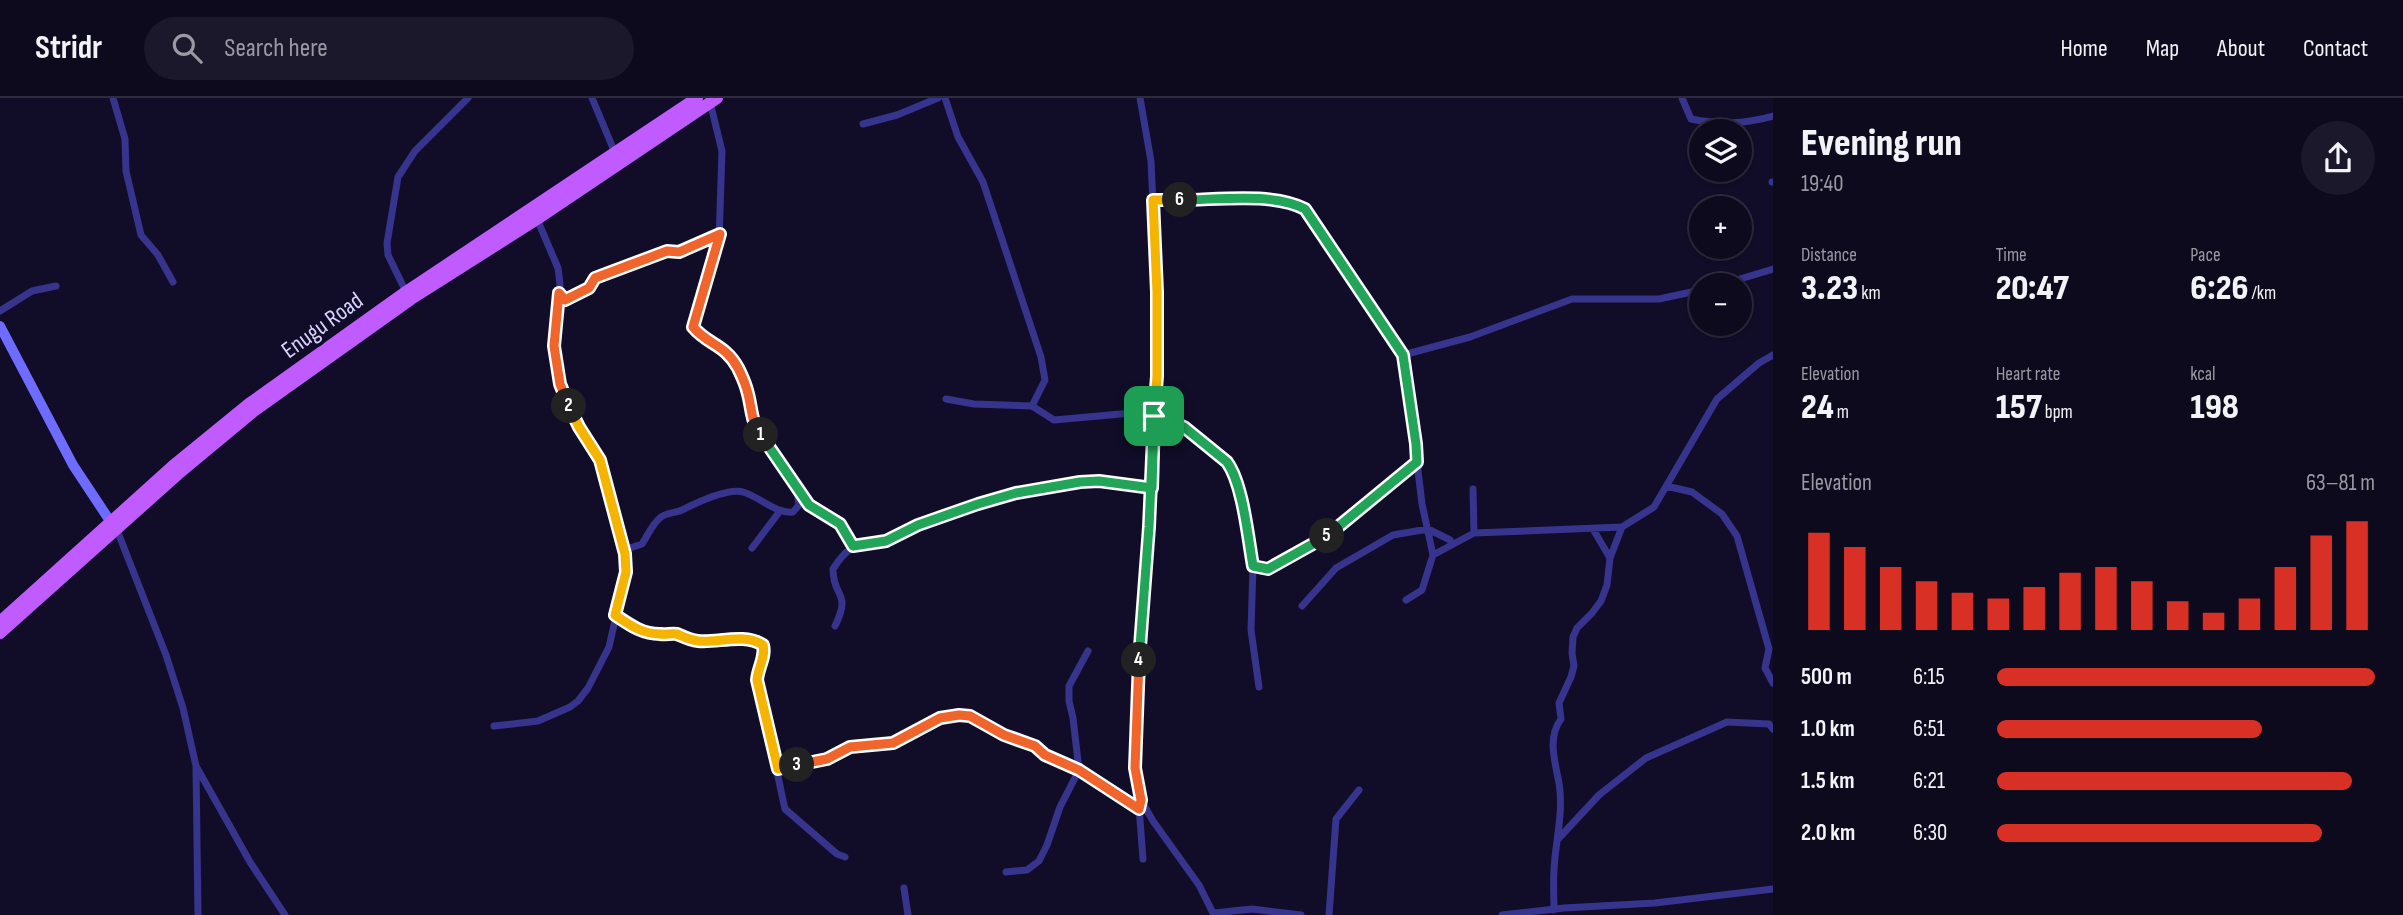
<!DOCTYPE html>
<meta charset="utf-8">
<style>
:root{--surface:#0d0a1e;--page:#1b182b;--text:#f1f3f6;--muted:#9a9aa4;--line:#2d2b3c;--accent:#d93025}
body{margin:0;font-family:"Sofia Sans Condensed",sans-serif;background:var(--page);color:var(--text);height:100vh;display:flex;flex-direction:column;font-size:26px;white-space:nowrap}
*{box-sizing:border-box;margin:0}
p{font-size:23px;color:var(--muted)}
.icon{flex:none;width:38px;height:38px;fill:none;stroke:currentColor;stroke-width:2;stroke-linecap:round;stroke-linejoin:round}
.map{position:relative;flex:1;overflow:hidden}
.drawer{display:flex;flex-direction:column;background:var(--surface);width:630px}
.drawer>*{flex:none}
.tools{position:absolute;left:1689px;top:21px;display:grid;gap:14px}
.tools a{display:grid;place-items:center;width:63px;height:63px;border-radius:50%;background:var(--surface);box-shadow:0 2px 5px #0004,0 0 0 2px var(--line);font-size:35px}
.pin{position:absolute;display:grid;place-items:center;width:60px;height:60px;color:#fff;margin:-30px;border-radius:14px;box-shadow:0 4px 10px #0006}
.km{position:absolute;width:35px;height:35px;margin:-18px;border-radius:50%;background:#222;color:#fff;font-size:19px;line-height:35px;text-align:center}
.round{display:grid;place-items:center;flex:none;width:74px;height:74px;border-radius:37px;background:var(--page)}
.headline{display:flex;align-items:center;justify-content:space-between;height:119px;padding:0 28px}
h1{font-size:38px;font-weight:800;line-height:52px}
.figures{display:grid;grid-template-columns:repeat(3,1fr);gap:10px;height:119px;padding:7px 28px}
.figures div{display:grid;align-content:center}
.figures b{font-size:35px;font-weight:800}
.figures small{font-size:19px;font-weight:400}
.figures p{font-size:19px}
.chart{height:196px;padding:14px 28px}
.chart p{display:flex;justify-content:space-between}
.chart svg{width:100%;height:126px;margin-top:7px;stroke:var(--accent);stroke-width:6}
ul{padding:0 28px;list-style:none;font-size:23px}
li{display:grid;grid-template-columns:112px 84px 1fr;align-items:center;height:52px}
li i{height:18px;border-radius:9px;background:var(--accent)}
header{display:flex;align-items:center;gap:42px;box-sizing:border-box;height:98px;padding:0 35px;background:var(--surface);border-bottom:2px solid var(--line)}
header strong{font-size:33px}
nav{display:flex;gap:38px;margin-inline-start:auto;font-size:24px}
.search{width:490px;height:63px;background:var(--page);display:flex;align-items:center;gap:18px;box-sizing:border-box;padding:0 24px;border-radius:38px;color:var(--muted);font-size:26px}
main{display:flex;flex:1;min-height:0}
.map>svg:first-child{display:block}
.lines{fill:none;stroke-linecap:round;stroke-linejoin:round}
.street{stroke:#36348c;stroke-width:7}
.secondary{stroke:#6e6bff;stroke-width:10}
.primary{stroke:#c05bff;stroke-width:12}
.split-1-casing{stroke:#fff;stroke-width:14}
.split-2-casing{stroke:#fff;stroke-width:14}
.split-3-casing{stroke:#fff;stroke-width:14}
.split-4-casing{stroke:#fff;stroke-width:14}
.split-5-casing{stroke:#fff;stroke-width:14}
.split-6-casing{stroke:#fff;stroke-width:14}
.split-7-casing{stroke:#fff;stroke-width:14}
.split-1{stroke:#22a559;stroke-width:9}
.split-2{stroke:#f0652b;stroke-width:9}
.split-3{stroke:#f5b400;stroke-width:9}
.split-4{stroke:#f0652b;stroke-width:9}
.split-5{stroke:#22a559;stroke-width:9}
.split-6{stroke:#22a559;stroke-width:9}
.split-7{stroke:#f5b400;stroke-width:9}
.labels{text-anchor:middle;stroke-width:7;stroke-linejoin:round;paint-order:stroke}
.street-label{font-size:24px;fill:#d9d4ff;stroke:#110d28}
</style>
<header>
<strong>Stridr</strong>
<div class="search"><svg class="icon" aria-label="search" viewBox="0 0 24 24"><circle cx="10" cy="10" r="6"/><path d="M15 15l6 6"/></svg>Search here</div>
<nav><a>Home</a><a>Map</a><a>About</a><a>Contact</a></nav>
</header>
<main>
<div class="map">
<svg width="1773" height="817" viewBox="0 0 1773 817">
<rect width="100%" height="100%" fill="#110d28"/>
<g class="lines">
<path class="street" d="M113 0 125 41 126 73 141 137 158 157 173 184
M592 0 615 55
M945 0 958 39 983 84 1041 259 1045 282 1032 308
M1140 0 1151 63 1157 194V278L1149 429 1141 521 1135 670 1141 702 1153 723 1199 787 1214 817
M1682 0 1691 21C1720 27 1744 26 1773 18
M710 4 722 53 719 143 693 229C704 242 721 246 731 260 739 269 745 283 748 294 751 308 751 319 757 332L809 407 840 426 853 448
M863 26 897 17 938 0
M1772 84H1773
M1153 102C1193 102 1272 94 1305 111L1403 257 1417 346V364L1358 410 1334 433 1268 471 1253 468
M1720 187 1773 171
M406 194 388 157 387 145 398 79 415 53 468 0
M559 195 565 202 589 190 595 180 667 153 679 154 720 136
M0 213 32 193 56 188
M1403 257 1470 239 1572 201H1659L1701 192
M946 301 974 306 1032 308 1054 322 1132 315 1154 318
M1154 315C1178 326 1225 352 1235 377L1253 468 1251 532 1259 589
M1666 388 1692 394 1722 416 1737 438 1769 551 1765 570 1773 585
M1473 391 1474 435
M1593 431 1610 460
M117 432 166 557 183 610 196 668 250 764 285 817
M752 450 780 413
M624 452 642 446C648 437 652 426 661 419 667 415 675 415 682 412 696 405 728 390 743 394 760 399 776 416 793 414L799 407 797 393
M1433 457 1474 435 1622 429 1654 409 1717 301 1759 265 1773 257
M1406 502 1422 492 1433 457 1422 406 1417 364
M1302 508 1336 470 1393 437 1428 431 1450 442
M615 517C630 527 642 536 660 536 666 537 671 535 677 536 684 539 689 542 698 543 718 545 745 534 763 547 766 559 758 569 757 582L785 711 837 756 845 759
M835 528C852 493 833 501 833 471 853 440 858 452 887 443 898 439 909 431 920 426 970 406 1044 382 1098 384 1116 384 1134 388 1151 390
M494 628 538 623 570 609 578 603 588 590 609 549 626 474 624 452 600 363 579 329 560 286 554 248 560 186 558 170 537 121
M196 669 198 817
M778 671 827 661 850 649 893 645 925 626 959 616 970 618 1004 637 1035 648 1045 657 1079 672 1139 711
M1139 709 1143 761
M1559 740 1599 697 1646 660 1727 624 1769 626 1773 631
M1006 774 1027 772 1039 763 1047 747 1060 709 1079 672 1073 620 1069 603V588L1088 553
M904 790 908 817
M1554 812C1554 799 1553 786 1554 773 1555 744 1564 715 1559 685 1555 663 1547 640 1561 621L1559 605 1571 579 1574 568 1572 555 1573 539 1577 530 1592 515 1601 503 1607 487 1610 460 1622 429
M1214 815 1252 811 1301 817
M1329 817 1336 721 1359 692
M1502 817 1564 810 1655 805 1773 791"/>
<path class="secondary" d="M0 228 73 367 114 429"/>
<path class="primary" d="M2 522 173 368 249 306 406 194 697 0
M0 535 178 376 255 312 411 201 537 121 717 0"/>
</g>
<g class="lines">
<g class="split-1-casing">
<path id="split-1" d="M761 337 809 407 840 426 853 448 886 443 918 427 978 406 1016 395 1080 384 1099 383 1152 390 1154 318"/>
</g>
<g class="split-2-casing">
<path id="split-2" d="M569 308 560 286 554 248 559 195 565 202 589 190 595 180 667 153 679 154 720 136 693 229C708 247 725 246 738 270 742 278 746 287 748 296 752 311 751 324 761 337"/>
</g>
<g class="split-3-casing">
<path id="split-3" d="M569 308 579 329 600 362 625 456 626 474 615 517C630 527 642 536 660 536 666 537 671 535 677 536 684 539 689 542 698 543 718 545 744 535 763 547 766 559 758 569 757 582L778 671 797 667"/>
</g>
<g class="split-4-casing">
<path id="split-4" d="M797 667 827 661 850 649 893 645 940 620 959 617 970 618 1004 637 1035 648 1045 657 1079 672 1139 711 1141 702 1135 670 1139 562"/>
</g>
<g class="split-5-casing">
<path id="split-5" d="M1139 562 1149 429 1154 315 1184 329 1227 364C1243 386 1248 440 1253 468L1268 471 1327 438"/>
</g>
<g class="split-6-casing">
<path id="split-6" d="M1180 102C1217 102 1272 94 1305 111L1403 257 1416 346 1417 364 1327 438"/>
</g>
<g class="split-7-casing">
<path id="split-7" d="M1154 318 1157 278V194L1153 102H1180"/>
</g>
<use href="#split-1" class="split-1"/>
<use href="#split-2" class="split-2"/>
<use href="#split-3" class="split-3"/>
<use href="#split-4" class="split-4"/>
<use href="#split-5" class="split-5"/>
<use href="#split-6" class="split-6"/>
<use href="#split-7" class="split-7"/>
</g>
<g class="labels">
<g class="street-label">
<text transform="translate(322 227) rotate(-36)" y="8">Enugu Road</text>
</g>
</g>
</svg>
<div class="tools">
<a><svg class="icon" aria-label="layers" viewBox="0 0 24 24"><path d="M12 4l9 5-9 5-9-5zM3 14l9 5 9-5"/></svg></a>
<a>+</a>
<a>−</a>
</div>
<div class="pin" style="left:1154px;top:318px;background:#1e9e55"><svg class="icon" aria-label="arrive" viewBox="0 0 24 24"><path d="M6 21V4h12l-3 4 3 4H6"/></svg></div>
<b class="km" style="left:761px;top:337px">1</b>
<b class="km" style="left:569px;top:308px">2</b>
<b class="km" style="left:797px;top:667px">3</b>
<b class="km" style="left:1139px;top:562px">4</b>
<b class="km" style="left:1327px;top:438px">5</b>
<b class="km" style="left:1180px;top:102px">6</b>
</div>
<section class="drawer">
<div class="headline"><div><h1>Evening run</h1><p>19:40</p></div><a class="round"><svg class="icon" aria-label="share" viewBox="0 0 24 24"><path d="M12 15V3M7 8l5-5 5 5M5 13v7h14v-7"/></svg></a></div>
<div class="figures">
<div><p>Distance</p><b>3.23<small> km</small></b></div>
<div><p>Time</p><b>20:47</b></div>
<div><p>Pace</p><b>6:26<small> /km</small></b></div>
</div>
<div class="figures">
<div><p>Elevation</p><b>24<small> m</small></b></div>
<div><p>Heart rate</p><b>157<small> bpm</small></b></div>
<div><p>kcal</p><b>198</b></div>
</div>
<div class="chart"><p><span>Elevation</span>63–81 m</p>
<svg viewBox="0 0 160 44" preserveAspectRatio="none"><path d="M5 44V10M15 44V15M25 44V22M35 44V27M45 44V31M55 44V33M65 44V29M75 44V24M85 44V22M95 44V27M105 44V34M115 44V38M125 44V33M135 44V22M145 44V11M155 44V6"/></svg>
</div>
<ul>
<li><b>500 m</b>6:15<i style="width:100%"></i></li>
<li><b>1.0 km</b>6:51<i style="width:70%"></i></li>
<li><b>1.5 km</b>6:21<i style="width:94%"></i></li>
<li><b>2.0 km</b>6:30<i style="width:86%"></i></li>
</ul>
</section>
</main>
